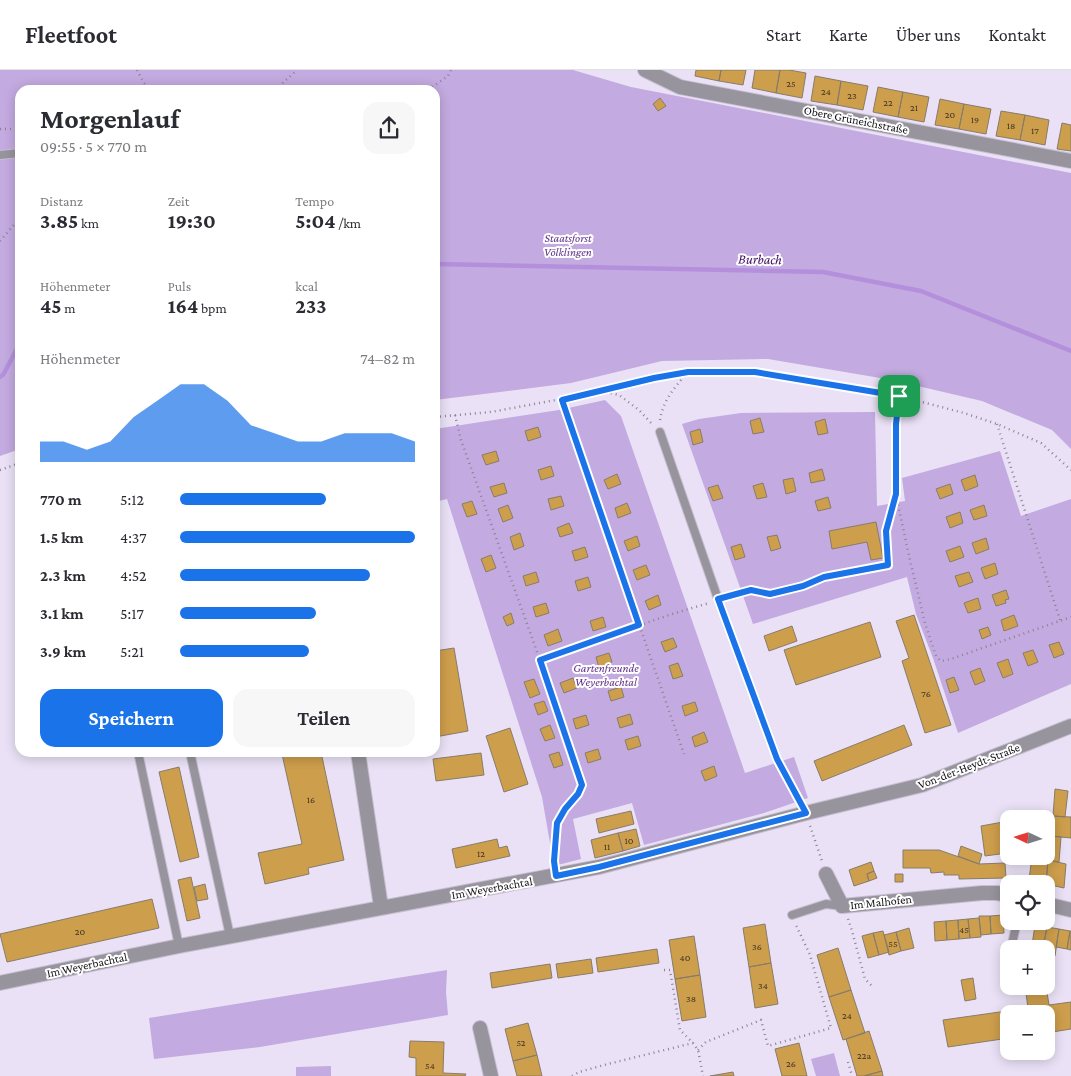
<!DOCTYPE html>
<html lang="de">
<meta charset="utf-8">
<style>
:root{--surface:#fff;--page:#f7f7f7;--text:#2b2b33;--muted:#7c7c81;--line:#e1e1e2;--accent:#1a73e8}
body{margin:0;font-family:"Crimson Pro",serif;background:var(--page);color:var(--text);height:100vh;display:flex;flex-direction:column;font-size:19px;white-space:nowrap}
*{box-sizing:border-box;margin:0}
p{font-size:16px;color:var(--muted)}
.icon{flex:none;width:28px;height:28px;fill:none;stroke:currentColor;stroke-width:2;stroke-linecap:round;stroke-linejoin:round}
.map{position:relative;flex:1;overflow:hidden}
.drawer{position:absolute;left:15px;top:15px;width:425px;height:672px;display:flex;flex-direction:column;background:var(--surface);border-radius:15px;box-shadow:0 2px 12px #0003}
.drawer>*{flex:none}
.needle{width:32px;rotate:274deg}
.fabs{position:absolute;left:1000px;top:740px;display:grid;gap:10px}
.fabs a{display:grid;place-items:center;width:55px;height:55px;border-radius:10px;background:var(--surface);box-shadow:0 2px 12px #0003;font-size:25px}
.pin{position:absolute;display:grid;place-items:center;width:42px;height:42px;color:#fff;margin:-21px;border-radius:10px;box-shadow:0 2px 8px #0006}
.round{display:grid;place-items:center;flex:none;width:52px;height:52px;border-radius:15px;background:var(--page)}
.headline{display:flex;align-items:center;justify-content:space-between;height:85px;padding:0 25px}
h1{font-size:28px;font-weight:700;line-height:38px}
.stats{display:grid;grid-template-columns:repeat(3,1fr);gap:8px;height:85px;padding:5px 25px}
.stats div{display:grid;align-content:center}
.stats b{font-size:21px;font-weight:700}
.stats small{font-size:14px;font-weight:400}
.stats p{font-size:14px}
.chart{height:140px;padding:10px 25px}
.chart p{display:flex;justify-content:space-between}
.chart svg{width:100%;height:90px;margin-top:5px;fill:var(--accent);opacity:.7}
.button{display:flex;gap:10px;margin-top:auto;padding:10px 25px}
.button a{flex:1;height:58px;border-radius:15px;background:var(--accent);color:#fff;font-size:20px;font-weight:700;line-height:58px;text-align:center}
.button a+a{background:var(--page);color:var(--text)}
ul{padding:0 25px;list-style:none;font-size:16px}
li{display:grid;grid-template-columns:80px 60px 1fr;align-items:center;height:38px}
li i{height:12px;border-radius:6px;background:var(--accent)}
header{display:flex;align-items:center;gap:30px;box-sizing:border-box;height:70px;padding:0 25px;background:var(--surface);border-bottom:1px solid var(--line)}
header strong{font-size:24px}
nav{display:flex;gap:28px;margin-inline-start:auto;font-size:18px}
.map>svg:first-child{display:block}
.green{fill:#c3aae0}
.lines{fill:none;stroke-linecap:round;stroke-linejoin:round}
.stream{stroke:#b490dc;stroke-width:4.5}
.building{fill:#cd9e4c;stroke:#877c6b}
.service-casing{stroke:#c8c0d2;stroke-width:10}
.minor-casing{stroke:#c8c0d2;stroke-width:16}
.path{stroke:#8a8492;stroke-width:2.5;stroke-dasharray:1 4;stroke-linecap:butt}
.service{stroke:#98949d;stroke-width:8}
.minor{stroke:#98949d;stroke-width:14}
.route-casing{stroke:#fff;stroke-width:10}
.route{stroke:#1a73e8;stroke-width:6}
.labels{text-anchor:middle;stroke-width:4;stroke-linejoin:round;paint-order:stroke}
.number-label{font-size:10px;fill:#423424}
.street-label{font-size:12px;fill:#131017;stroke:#fff}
.park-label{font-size:12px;font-style:italic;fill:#61328b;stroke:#fff}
.water-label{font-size:14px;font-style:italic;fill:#410b67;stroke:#fff}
</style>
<header>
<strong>Fleetfoot</strong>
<nav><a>Start</a><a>Karte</a><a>Über uns</a><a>Kontakt</a></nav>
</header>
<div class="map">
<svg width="1071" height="1006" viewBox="0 0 1071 1006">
<rect width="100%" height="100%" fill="#eae1f6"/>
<path class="green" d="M0 0H573L631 17 1071 103V379L1052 360 982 331 892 310 768 289 662 291 571 313 435 330V20H20V379L0 386Z
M605 330 621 346 745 703 794 687 808 728 764 743 644 775 632 733 573 749 581 789 554 796 542 727 447 429 435 432V359L559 340Z
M875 342 877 436 905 431 902 408 1000 381 1021 446 1071 429V614L958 663 933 588 916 544 907 507 753 554 682 354 699 349 741 343Z
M447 900 446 922 448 945 260 977 154 989 149 948Z
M834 983 840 1006H816L811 989Z
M331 996V1006H296V997Z"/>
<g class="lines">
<path class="stream" d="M435 194 823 202 921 221 1071 281
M0 307 3 305 20 273"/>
</g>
<path class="building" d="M696 0H721L719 11 695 6Z
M721 0H746L743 15 719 11Z
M755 0H780L776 23 752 18Z
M780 0H789L806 3 802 28 776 23Z
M815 6 841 11 837 35 811 31Z
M841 11 868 16 863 40 837 35Z
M878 17 903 22 898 47 873 42Z
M903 22 929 27 924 52 898 47Z
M660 28 666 36 658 41 653 34Z
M940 29 964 34 959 59 935 55Z
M964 34 991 39 986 64 959 59Z
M1001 41 1025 45 1020 70 996 66Z
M1025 45 1049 50 1045 75 1020 70Z
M1062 53 1071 55V81L1057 79Z
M760 348 764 362 753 364 750 351Z
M825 349 828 363 818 365 815 352Z
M538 357 541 367 528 371 525 361Z
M700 359 703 372 693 375 690 362Z
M496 381 499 391 486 395 482 385Z
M551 396 554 406 541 410 538 400Z
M822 399 825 410 811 413 809 403Z
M617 404 621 414 608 419 604 410Z
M975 405 978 416 965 421 961 410Z
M793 408 796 421 786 424 783 410Z
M504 413 507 423 494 427 490 417Z
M763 413 767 427 757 429 753 416Z
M950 414 953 424 940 429 936 419Z
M718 415 723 428 713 431 708 418Z
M561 426 564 436 551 440 548 429Z
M828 427 831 438 818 441 815 431Z
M472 431 477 444 467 447 462 434Z
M627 433 631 443 618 448 615 438Z
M508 435 513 448 503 452 498 439Z
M984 435 987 446 974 450 970 440Z
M960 442 963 453 950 458 946 447Z
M876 452 883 488 871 490 867 472 832 479 829 461Z
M569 453 573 463 560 467 557 458Z
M520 463 524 476 514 480 510 467Z
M777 465 781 478 771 481 767 467Z
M637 466 640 476 628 481 624 471Z
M986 468 989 479 976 484 972 473Z
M741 474 745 487 735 490 731 477Z
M960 476 964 487 950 492 946 481Z
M585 477 588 487 575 491 572 481Z
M491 485 496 498 486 502 481 489Z
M995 493 998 504 985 509 981 498Z
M646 495 650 505 637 510 633 500Z
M536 502 539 512 526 516 523 506Z
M969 502 973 512 959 517 955 506Z
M588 507 591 517 578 521 575 511Z
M1006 520 1009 529 1005 530 1006 533 996 536 992 525Z
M658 525 661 535 649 540 645 531Z
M978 528 981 539 968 543 964 533Z
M546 533 549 543 536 547 533 537Z
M511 543 514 553 507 556 503 547Z
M914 545 951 655 925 663 902 591 909 588 896 551Z
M1014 545 1018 556 1004 561 1001 550Z
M603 547 606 557 593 561 590 551Z
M870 552 881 587 796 615 784 580Z
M792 556 797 571 769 581 764 566Z
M988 557 991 565 982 569 979 560Z
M558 559 562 571 548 576 544 565Z
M673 568 677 577 665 582 661 572Z
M1059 572 1064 584 1054 588 1049 575Z
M454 578 468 661 435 667V581Z
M1033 580 1038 592 1028 596 1023 583Z
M609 583 612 592 607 594 609 600 600 602 596 587Z
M1008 589 1013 604 1003 608 997 593Z
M678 593 683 606 673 609 669 596Z
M980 598 985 611 975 615 970 602Z
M954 607 959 620 950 623 946 610Z
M573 608 577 618 564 623 560 613Z
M534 609 540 624 530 628 524 612Z
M621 617 624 627 611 631 608 621Z
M544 631 548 641 538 645 534 634Z
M695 632 698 641 685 646 682 636Z
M630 644 633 654 620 658 617 648Z
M586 645 589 655 576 659 573 649Z
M550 655 555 668 545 671 540 659Z
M904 655 912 675 822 711 814 691Z
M510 658 528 714 504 722 486 666Z
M704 662 708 672 695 677 692 667Z
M638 666 641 676 628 680 625 670Z
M598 679 601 689 588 693 585 683Z
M288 682H321L344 790 308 798 309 804 265 814 258 783 302 774 282 684Z
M559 682 563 695 554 698 549 685Z
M481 683 484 705 436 711 433 689Z
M714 696 717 706 705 711 701 701Z
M179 697 199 787 180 792 159 702Z
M1055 719 1068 721 1065 747 1053 746Z
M631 741 634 754 599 763 596 749Z
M1053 746 1071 747V768L1051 766Z
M1003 752 1007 783 985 786 981 756Z
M636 759 640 776 623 781 618 763Z
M618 763 623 781 595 788 591 770Z
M1051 766 1061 767 1059 792 1048 790Z
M497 769 499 778 507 776 510 786 456 798 452 779Z
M961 776 982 784 979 794 958 786Z
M1046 777 1049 778 1046 814 1029 810 1032 786H1046Z
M903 780H939L979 794 1005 793 1006 808 959 809V805H944V802L931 803 930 798H903Z
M1048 790 1066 794 1064 818 1046 814Z
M871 792 874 801 867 804 869 811 854 816 849 800Z
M874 801 877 808 869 811 867 804Z
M895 804H903V812H895Z
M191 807 200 848 187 851 178 810Z
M205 814 208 829 197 831 194 817Z
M152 829 159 858 7 892 0 864Z
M1003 845 1004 863 991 864 990 846Z
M979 846H990L991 864 981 865Z
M979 848 981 867 970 868 968 849Z
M968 849 970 868 959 869 958 850Z
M958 850 959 869 947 870 946 851Z
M946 851 947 870 935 871 934 852Z
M765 854 771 893 749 897 743 858Z
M1035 855 1047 857 1043 877 1032 875Z
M1047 857 1059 859 1055 886 1046 885V879H1043Z
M909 858 914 878 901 881 896 862Z
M1059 859 1070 861 1067 879 1056 877Z
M883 861 889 882 879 885 873 863Z
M1070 861H1071V880L1067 879Z
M896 862 901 881 889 885 884 865Z
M873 863 879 885 868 888 862 866Z
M694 866 700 905 675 909 669 870Z
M838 878 851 920 829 927 817 885Z
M657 879 659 893 598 902 596 888Z
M591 889 593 903 558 908 556 894Z
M771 893 778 934 755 938 749 897Z
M550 894 552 908 492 918 490 903Z
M700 905 706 947 682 951 675 909Z
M973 908 976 929 965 931 961 910Z
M1025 916H1046L1049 935 1071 932V959L1046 963V944H1009V968L948 977 943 950 1028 938Z
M851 920 865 963 843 970 829 927Z
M528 953 537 985 513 991 505 959Z
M869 961 882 1001 864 1006H857L846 969Z
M410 971 444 972 443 1003 466 1004 465 1006H416V988L409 987Z
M799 973 807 1006H782L775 979Z
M537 985 542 1006H517L513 991Z
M882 1001 883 1006H864Z
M733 1002 734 1006H710Z"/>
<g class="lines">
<g class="service-casing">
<path id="service" d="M0 85 20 83
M660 362 718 529 777 689 806 743
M138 682 179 876
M190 682 230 866
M792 845 826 834 842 836
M1011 879 1017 851
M1008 887 1009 885"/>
</g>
<g class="minor-casing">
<path id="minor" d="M645 0 680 17 1071 91
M358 682 381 837
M826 804 842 836 982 823H997L1009 825
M1046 834 1071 840
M0 913 179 876 599 797 806 743 922 715 1071 656
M480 958 491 1006"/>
</g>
<path class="path" d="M137 0 144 13 152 20
M275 20 297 0
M312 20 328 17 362 20
M428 20 448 6 451 0
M0 59H20
M0 171 20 148
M601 321 619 325 639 340 652 354
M561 329 684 684
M455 345 461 370 540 590 582 715C577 728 574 729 566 738 553 753 554 774 554 792
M435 347 491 342 561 329 654 308 689 302H755L899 326 964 343 997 354 1041 373 1071 400
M660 350C663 330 675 317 688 302
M997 354 1060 550
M0 400 20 393
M896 425 909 486 925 553 936 586 941 591 951 589 1071 547
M728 526 751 520 770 524 803 516 824 507 888 495 886 461 896 424V354L899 326
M540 590 672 544 709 533
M810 756 822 791
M848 849 852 861 865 909 873 917
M664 900H670L680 960 693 973 698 980 703 1006
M698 980 706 972 761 950 768 976 831 958 810 885 796 855
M848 992 852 1006
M572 1006 579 1002 608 994 693 973"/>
<use href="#service" class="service"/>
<use href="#minor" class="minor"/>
</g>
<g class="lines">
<g class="route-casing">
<path id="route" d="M688 302H755L899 326 896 354V424L886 461 888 495 824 507 803 516 770 524 751 520 718 529 777 689 806 743 599 797 556 806 554 791 557 753 565 739 578 724 582 715 540 590 639 555 562 330 654 308Z"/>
</g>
<use href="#route" class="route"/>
</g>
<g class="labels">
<g class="number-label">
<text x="791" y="17">25</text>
<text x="826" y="25">24</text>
<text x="852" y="29">23</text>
<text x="888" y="36">22</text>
<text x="914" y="41">21</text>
<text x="950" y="48">20</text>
<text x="975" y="53">19</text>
<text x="1011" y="59">18</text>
<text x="1035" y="64">17</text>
<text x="926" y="627">76</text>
<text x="311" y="733">16</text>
<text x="629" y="774">10</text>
<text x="607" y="780">11</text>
<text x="481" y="787">12</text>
<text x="964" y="863">45</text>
<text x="80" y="865">20</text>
<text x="893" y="877">55</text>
<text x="757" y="880">36</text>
<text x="685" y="891">40</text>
<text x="763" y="919">34</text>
<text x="691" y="932">38</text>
<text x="847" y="949">24</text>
<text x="521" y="976">52</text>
<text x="864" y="989">22a</text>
<text x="791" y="997">26</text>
<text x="430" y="999">54</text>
</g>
<g class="street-label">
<text transform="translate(856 50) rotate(11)" y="4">Obere Grüneichstraße</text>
<text transform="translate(969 696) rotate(-21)" y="4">Von-der-Heydt-Straße</text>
<text transform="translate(492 818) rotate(-10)" y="4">Im Weyerbachtal</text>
<text transform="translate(881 832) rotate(-6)" y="4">Im Malhofen</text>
<text transform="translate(87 895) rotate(-12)" y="4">Im Weyerbachtal</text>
</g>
<g class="park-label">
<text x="568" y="172">Staatsforst<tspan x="568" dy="14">Völklingen</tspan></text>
<text x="606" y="602">Gartenfreunde<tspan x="606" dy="14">Weyerbachtal</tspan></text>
</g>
<g class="water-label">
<text transform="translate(760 189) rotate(1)" y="5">Burbach</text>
</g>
</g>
</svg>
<div class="fabs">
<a><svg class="needle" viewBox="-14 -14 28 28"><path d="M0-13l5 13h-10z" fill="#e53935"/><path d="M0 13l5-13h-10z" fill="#7c7c81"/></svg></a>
<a><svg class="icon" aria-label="locate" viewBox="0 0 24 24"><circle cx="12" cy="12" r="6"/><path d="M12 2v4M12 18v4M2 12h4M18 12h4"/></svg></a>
<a>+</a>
<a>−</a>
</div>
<div class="pin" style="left:899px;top:326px;background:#1e9e55"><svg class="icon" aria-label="arrive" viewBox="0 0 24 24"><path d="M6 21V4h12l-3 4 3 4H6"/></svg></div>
<section class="drawer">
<div class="headline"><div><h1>Morgenlauf</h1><p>09:55 · 5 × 770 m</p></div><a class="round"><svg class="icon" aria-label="share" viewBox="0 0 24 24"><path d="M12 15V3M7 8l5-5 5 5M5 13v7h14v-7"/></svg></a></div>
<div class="stats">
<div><p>Distanz</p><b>3.85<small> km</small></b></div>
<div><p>Zeit</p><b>19:30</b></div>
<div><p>Tempo</p><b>5:04<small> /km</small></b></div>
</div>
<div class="stats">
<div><p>Höhenmeter</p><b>45<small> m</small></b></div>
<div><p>Puls</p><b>164<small> bpm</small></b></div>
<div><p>kcal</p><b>233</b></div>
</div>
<div class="chart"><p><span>Höhenmeter</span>74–82 m</p>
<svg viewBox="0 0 160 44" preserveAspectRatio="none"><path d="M0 44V34L10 34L20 38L30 34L40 22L50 14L60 6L70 6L80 14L90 26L100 30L110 34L120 34L130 30L140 30L150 30L160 34V44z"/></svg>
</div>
<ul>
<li><b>770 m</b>5:12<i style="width:62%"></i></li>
<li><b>1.5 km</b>4:37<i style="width:100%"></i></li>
<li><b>2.3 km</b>4:52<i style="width:81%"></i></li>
<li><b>3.1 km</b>5:17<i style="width:58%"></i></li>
<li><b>3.9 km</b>5:21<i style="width:55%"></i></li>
</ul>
<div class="button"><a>Speichern</a><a>Teilen</a></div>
</section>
</div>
